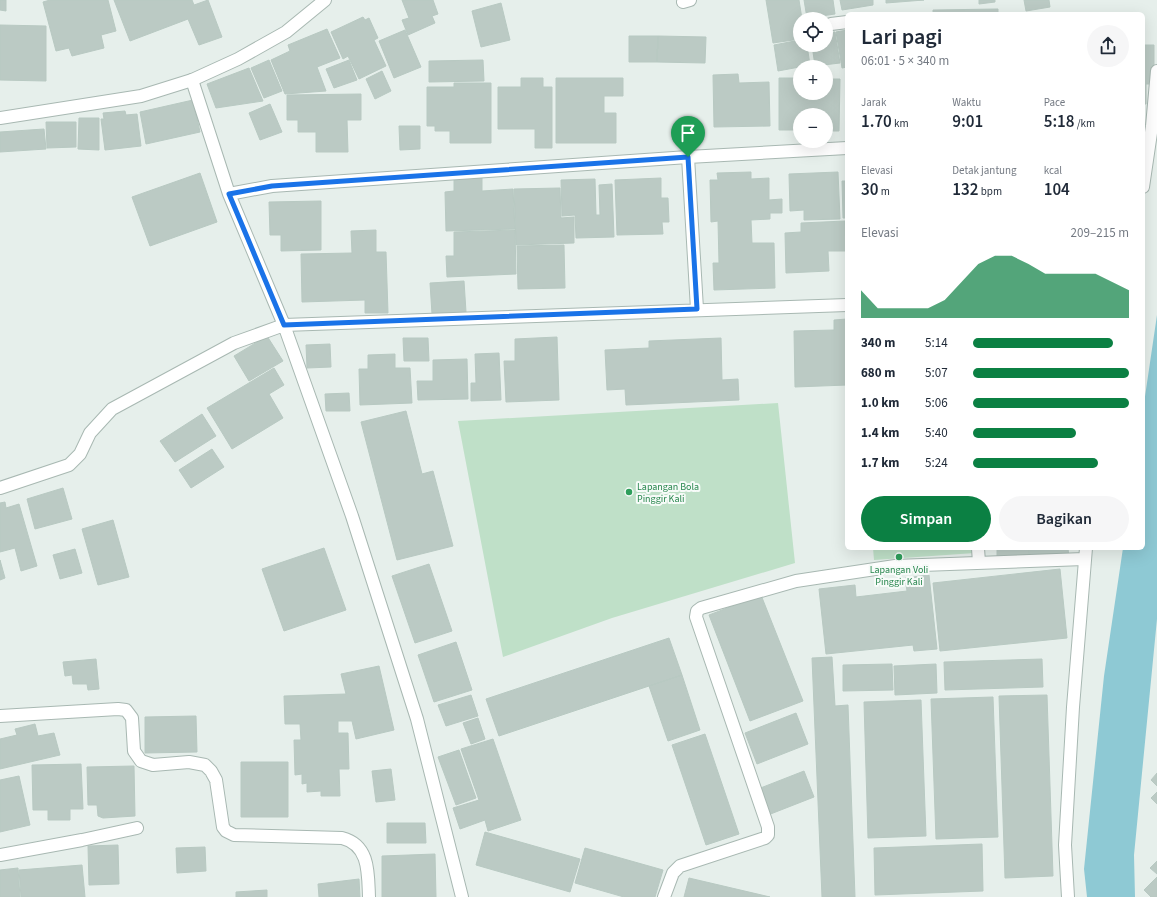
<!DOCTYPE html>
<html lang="id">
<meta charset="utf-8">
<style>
:root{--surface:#fff;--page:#f6f6f7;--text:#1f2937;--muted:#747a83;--accent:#0b8043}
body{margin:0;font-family:"Source Sans 3",sans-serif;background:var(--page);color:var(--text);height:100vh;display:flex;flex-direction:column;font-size:15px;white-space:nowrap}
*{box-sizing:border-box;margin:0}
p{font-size:13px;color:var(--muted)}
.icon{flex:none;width:22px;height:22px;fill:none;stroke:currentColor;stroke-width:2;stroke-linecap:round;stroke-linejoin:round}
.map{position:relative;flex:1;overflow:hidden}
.details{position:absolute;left:845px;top:12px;width:300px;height:538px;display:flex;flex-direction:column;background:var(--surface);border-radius:6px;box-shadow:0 4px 16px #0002}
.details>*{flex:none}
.controls{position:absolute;left:793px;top:12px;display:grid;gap:8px}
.controls a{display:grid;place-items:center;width:40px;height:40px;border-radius:50%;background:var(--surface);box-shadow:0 4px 16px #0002;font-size:20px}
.pin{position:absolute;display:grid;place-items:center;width:34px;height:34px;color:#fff;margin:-41px -17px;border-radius:50% 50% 50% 0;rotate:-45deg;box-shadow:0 0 4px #0007}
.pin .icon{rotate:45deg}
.round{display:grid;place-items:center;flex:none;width:42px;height:42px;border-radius:21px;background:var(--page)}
.overview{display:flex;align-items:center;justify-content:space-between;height:68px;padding:0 16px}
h1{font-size:22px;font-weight:600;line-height:30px}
.stats{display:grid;grid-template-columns:repeat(3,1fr);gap:6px;height:68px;padding:4px 16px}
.stats div{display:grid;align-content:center}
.stats b{font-size:17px;font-weight:600}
.stats small{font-size:11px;font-weight:400}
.stats p{font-size:11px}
.chart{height:112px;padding:8px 16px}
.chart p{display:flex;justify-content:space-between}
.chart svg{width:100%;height:72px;margin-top:4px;fill:var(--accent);opacity:.7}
.button{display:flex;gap:8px;margin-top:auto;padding:8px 16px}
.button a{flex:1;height:46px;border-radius:24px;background:var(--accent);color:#fff;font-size:16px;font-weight:600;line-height:46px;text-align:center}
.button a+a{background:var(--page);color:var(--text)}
ul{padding:0 16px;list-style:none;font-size:13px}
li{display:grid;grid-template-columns:64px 48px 1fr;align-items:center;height:30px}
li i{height:10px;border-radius:5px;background:var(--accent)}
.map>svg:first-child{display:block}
.green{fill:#bfe0c8}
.water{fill:#8ec9d4}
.building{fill:#bbcac4;stroke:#b8c9c2}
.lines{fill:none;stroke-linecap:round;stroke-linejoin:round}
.minor-casing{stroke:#a8b8b2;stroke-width:14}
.tertiary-casing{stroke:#a8b8b2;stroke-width:14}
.minor{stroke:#fff;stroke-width:12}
.tertiary{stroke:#fff;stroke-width:12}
.route-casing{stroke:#fff;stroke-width:8}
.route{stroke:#1a73e8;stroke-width:5}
.leisure-dot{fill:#2e9e5b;stroke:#f7fbf9;stroke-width:1.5}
.labels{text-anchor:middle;stroke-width:4;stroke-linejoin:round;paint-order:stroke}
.leisure-label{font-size:10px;fill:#27864d;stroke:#f7fbf9;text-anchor:start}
</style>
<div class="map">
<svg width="1157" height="897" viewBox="0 0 1157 897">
<rect width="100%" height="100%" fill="#e6efeb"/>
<path class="green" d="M778 403 795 563 612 618 503 657 458 421Z
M873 548H974L975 553 874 560Z"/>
<path class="water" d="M1157 315V619L1134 855 1135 897H1087L1084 869 1104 676 1123 548H1143V410Z"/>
<path class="building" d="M0 0H6V11L0 10Z
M50 0H108L116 31 101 35 104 48 72 56 69 48 56 51 43 2Z
M114 0H192L194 5 208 0 222 37 199 45 188 19 130 41Z
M402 0H433L438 14 432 16 435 23 408 35 402 20 409 18Z
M766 0H799L802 19H800V39L773 43Z
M804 0H833L835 14 807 18Z
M840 0H873V5L842 10Z
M886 0H924L886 3Z
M979 0H995V2L979 4Z
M1024 0H1049L1050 7 1026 11Z
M501 3 510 40 481 47 472 11Z
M998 9V14H933V10Z
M363 17 365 20 369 18 378 38 374 40 386 66 359 79 348 56 343 59 331 32Z
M0 25 46 26V81L0 80Z
M327 29 340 58 317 67 326 91 285 94 271 60 290 51 288 45Z
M405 30 421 67 394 78 379 41Z
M847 30V67L842 68 836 32Z
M835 32 840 63 815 66 812 45H826V33Z
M629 36H658L657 62H629Z
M658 36 706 37 705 63 657 62Z
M800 40V45H807L810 65 778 71 774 45Z
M1143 45H1154V84H1146V104H1143Z
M269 60 282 91 264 98 251 68Z
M349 60 357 80 334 88 326 69Z
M483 60 484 81 429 82V61Z
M249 68 263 101 216 108 207 84Z
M382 71 391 91 375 99 366 79Z
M738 74 739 83 769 82 770 126 714 127 713 75Z
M521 78H543V87H552V148H535V129H498V87H521Z
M556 78H623V96H604V113H616V143H556Z
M779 78H800V93H826V79H840L839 131H826V115H800V130H779Z
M454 83H491V143H450V131H435V126H427V87H454Z
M361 94V120H347L348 152H316V132H298V120H287V95Z
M193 100 200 132 146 144 140 112Z
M270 104 282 132 260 140 249 113Z
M125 111 126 115 137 114 141 146 105 150 101 119H104L103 113Z
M79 118H99V150L78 149Z
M46 122H76V147L47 148Z
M399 126H420V149L400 150Z
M44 129 46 149 0 152V132Z
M751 172V179L769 178V200L782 199V213H770V219L751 220 752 243H774L775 288 714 290 713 263H719L718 221 711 222 710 180H718L717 173Z
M838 172 840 219 804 220V210L790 211 789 174Z
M200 173 217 222 150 246 132 197Z
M482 175V191L513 189 515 229 446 231 445 192 454 191V176Z
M661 178V198H668L669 222H662L663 234 617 235 615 180Z
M595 179 596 215H600L599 185 612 184 614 237 576 238 575 215 562 216 561 180Z
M842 181H847V218H843Z
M560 188 561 218 574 217V243L516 245 514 189Z
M321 201V250L281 251V235H270L269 202Z
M845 221H847V266Z
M845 221 846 251H828L829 271 786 273 785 233 801 232V223Z
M376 230V252H386L388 313H365V300L302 302 301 254 352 253 351 231Z
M515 230 516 274 447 277 446 256H454V232Z
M564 245 565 288 518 289 517 246Z
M464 281 466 312 432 314 430 283Z
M847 319V385L795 387 794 331 834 330V320Z
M267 336 283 361 249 381 234 356Z
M557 337 559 400 506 402 504 361H515V339Z
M403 338H428L429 361H404Z
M721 338 722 380 738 379 739 400 626 405 625 389 607 390 605 350 649 348V341Z
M330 344 331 367 307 368 306 345Z
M499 353 501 400 471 401V383H476L475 354Z
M395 354V368H410L412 403 360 405 359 369H368V355Z
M467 359 468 399 418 400 417 381H433V360Z
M274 368 284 385 269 394 283 418 232 449 207 408Z
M349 393 350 411H326L325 394Z
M406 411 422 474 433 471 453 546 397 560 361 422Z
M202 414 216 436 175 462 160 441Z
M212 449 224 467 191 488 179 470Z
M63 488 72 519 35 529 27 499Z
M5 502 6 508 19 504 37 566 21 571 15 548 0 552V503Z
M113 520 129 577 98 585 82 529Z
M324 548 346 610 284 631 262 569Z
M997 548H1029V560L997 561Z
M1029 548H1068L1069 558 1030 560Z
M75 549 82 573 60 579 53 555Z
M0 560 5 578 0 580Z
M429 564 452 631 415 643 392 576Z
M1060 569 1067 638 940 651 933 583Z
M929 575 937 649 914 651 913 645 826 654 819 589 855 585 856 597 907 591 905 578Z
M761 595 803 701 750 721 709 615Z
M669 638 682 675 499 736 486 699Z
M456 642 472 690 434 702 418 655Z
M832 657 835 706 848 705 855 897H822L812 658Z
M96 659 99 689 88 690 87 684H73L72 675 65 676 63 662Z
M1042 659 1043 687 945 690 944 662Z
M892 664 893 690 843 691V665Z
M936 664 937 693 895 695 894 666Z
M379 666 394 730 356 739 352 721H338V733H348L349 769H339L340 796H321V791L307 792V783L302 784V774L295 775 294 740H301L300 724H285L284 696 346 694 341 674Z
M682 675 700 730 668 741 649 686Z
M471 695 478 716 446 726 438 705Z
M1047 695 1053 876 1005 878 999 696Z
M993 697 998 837 936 839 931 699Z
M921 700 926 836 868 838 864 702Z
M796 713 808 744 757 764 745 733Z
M196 716 197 752 145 753V717Z
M478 718 485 739 471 744 463 723Z
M35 724 38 736 54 733 60 755 0 769V739L17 735 15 729Z
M705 734 739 834 706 845 672 745Z
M493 739 521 820 488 831 485 820 460 829 453 808 479 800 461 749Z
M459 750 476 798 456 805 438 757Z
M241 762H288V817H241Z
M81 764 83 809H70V820H48V810H33L32 765Z
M134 766 135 816 103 818 98 816 97 805H88L87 767Z
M391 769 395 800 376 802 372 771Z
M804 771 814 797 768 815 758 789Z
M1157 773V786L1151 780Z
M19 776 30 825 0 832V780Z
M1157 792V804L1151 798Z
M387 823H425L426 843H387Z
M485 832 580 859 570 892 476 865Z
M982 844 983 891 875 895 874 848Z
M118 845 119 884 89 885 88 846Z
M205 847 206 871 177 873 176 848Z
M585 848 663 870 655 897H624L575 883Z
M435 854 436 897H382V856Z
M1157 861V874L1150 868Z
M82 865 85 897H21L19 870Z
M18 868 20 897H0V870Z
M1157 877V897H1151L1144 890Z
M689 878 770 897H684Z
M359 879 360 897H319L318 884Z
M267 890V897H236V892Z"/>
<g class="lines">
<g class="minor-casing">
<path id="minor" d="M683 2 690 0
M831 24 847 22
M192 80 229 194 284 325 352 516 417 719 462 897
M688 157 697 309
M1143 187 1152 126 1157 71
M229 194 272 186 688 157 847 148
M0 488 69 465 80 454 90 433 112 409 234 343 284 325 847 305
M978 548 979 563
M0 716 118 709 126 710 132 718 134 751 141 761 153 765 189 762 205 765 211 771 216 780 223 827 226 831 234 835 342 838C370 845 368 874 369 897
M0 855 82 840 137 828
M664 897 673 873 680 866 765 838 768 835V827L696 617 697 611 701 608 796 581 895 566 1084 559
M1068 897 1065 845 1073 707 1086 548"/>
</g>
<g class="tertiary-casing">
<path id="tertiary" d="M0 118 141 96 192 80 238 59 286 32 325 0"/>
</g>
<use href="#minor" class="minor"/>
<use href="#tertiary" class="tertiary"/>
</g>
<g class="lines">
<g class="route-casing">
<path id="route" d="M688 157 697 309 284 325 229 194 272 186Z"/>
</g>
<use href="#route" class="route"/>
</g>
<g class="leisure-dot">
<circle cx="629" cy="492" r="4"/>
<circle cx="899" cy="557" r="4"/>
</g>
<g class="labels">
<g class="leisure-label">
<text x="637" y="490">Lapangan Bola<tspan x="637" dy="12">Pinggir Kali</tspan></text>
<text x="899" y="573" text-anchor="middle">Lapangan Voli<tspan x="899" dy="12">Pinggir Kali</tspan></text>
</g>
</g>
</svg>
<div class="controls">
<a><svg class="icon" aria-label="locate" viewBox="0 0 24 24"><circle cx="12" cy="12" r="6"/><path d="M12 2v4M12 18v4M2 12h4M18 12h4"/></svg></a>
<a>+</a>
<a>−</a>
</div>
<div class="pin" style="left:688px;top:157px;background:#1e9e55"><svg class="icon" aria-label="arrive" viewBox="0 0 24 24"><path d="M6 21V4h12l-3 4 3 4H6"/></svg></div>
<section class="details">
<div class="overview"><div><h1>Lari pagi</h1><p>06:01 · 5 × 340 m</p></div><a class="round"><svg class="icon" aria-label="share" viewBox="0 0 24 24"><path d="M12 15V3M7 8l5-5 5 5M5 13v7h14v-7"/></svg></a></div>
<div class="stats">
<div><p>Jarak</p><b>1.70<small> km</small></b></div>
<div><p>Waktu</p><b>9:01</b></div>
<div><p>Pace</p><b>5:18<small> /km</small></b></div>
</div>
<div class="stats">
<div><p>Elevasi</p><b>30<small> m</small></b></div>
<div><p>Detak jantung</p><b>132<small> bpm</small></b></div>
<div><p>kcal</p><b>104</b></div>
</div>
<div class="chart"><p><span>Elevasi</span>209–215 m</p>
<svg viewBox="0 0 160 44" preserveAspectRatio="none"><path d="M0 44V27L10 38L20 38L30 38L40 38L50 33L60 22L70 11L80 6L90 6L100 11L110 17L120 17L130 17L140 17L150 22L160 27V44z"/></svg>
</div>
<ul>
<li><b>340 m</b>5:14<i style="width:90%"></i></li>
<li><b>680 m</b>5:07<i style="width:100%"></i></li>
<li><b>1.0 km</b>5:06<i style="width:100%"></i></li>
<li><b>1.4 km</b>5:40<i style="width:66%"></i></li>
<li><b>1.7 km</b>5:24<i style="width:80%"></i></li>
</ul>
<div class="button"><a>Simpan</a><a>Bagikan</a></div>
</section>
</div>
